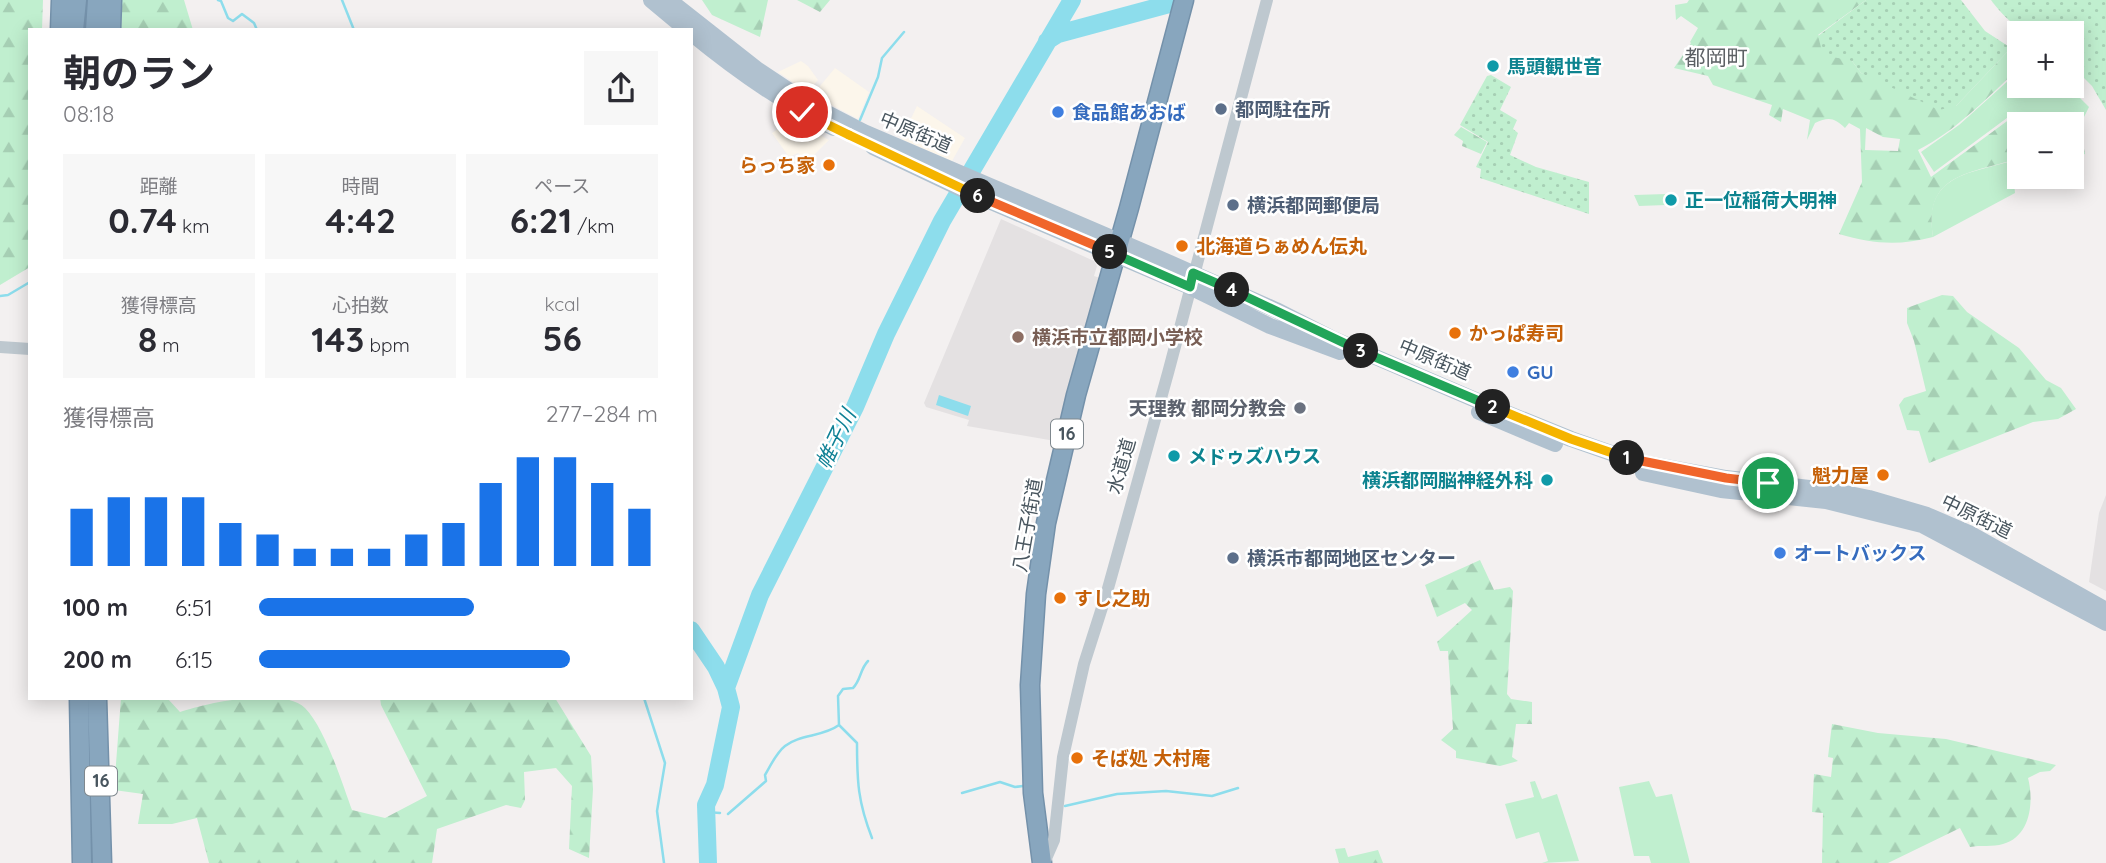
<!DOCTYPE html>
<html lang="ja">
<meta charset="utf-8">
<style>
:root{--surface:#fff;--page:#f7f7f7;--text:#2b2b33;--muted:#7c7c81;--accent:#1a73e8}
body{margin:0;font-family:Quicksand,"Noto Sans JP",sans-serif;background:var(--page);color:var(--text);height:100vh;display:flex;flex-direction:column;font-size:26px;white-space:nowrap}
*{box-sizing:border-box;margin:0}
p{font-size:23px;color:var(--muted)}
.icon{flex:none;width:38px;height:38px;fill:none;stroke:currentColor;stroke-width:2;stroke-linecap:round;stroke-linejoin:round}
.map{position:relative;flex:1;overflow:hidden}
.drawer{position:absolute;left:28px;top:28px;width:665px;height:672px;display:flex;flex-direction:column;background:var(--surface);border-radius:0px;box-shadow:0 4px 18px #0003}
.drawer>*{flex:none}
.controls{position:absolute;left:2007px;top:21px;display:grid;gap:14px}
.controls a{display:grid;place-items:center;width:77px;height:77px;border-radius:0px;background:var(--surface);box-shadow:0 4px 18px #0003;font-size:35px}
.pin{position:absolute;display:grid;place-items:center;width:60px;height:60px;color:#fff;margin:-30px;border:4px solid #fff;border-radius:50%;box-shadow:0 2px 7px #0007}
.km{position:absolute;width:35px;height:35px;margin:-18px;border-radius:50%;background:#222;color:#fff;font-size:19px;line-height:35px;text-align:center}
.round{display:grid;place-items:center;flex:none;width:74px;height:74px;border-radius:0px;background:var(--page)}
.overview{display:flex;align-items:center;justify-content:space-between;height:119px;padding:0 35px}
h1{font-size:38px;font-weight:700;line-height:52px}
.stats{display:grid;grid-template-columns:repeat(3,1fr);gap:10px;height:119px;padding:7px 35px}
.stats div{display:grid;align-content:center;border-radius:0px;background:var(--page);text-align:center}
.stats b{font-size:35px;font-weight:700}
.stats small{font-size:19px;font-weight:400}
.stats p{font-size:19px}
.chart{height:196px;padding:14px 35px}
.chart p{display:flex;justify-content:space-between}
.chart svg{width:100%;height:126px;margin-top:7px;stroke:var(--accent);stroke-width:6}
ul{padding:0 35px;list-style:none;font-size:23px}
li{display:grid;grid-template-columns:112px 84px 1fr;align-items:center;height:52px}
li i{height:18px;border-radius:9px;background:var(--accent)}
.map>svg:first-child{display:block}
.commercial{fill:#fcf6eb}
.education{fill:#e4e1e2}
.green{fill:#c0efcf}
.forest{fill:url(#forest-firs);fill-rule:evenodd}
.cemetery{fill:url(#cemetery-stones)}
.park{fill:url(#park-dots)}
.water{fill:url(#water-ripples)}
.lines{fill:none;stroke-linecap:round;stroke-linejoin:round}
.stream{stroke:#8dddec;stroke-width:2.5}
.river{stroke:#8dddec;stroke-width:18}
.highway-casing{stroke:#7491aa;stroke-width:21}
.minor{stroke:#bec8cf;stroke-width:12}
.major{stroke:#b0c1cf;stroke-width:16}
.highway{stroke:#88a6be;stroke-width:18}
.split-1-casing{stroke:#fff;stroke-width:14}
.split-2-casing{stroke:#fff;stroke-width:14}
.split-3-casing{stroke:#fff;stroke-width:14}
.split-4-casing{stroke:#fff;stroke-width:14}
.split-5-casing{stroke:#fff;stroke-width:14}
.split-6-casing{stroke:#fff;stroke-width:14}
.split-7-casing{stroke:#fff;stroke-width:14}
.split-8-casing{stroke:#fff;stroke-width:14}
.split-1{stroke:#f0652b;stroke-width:9}
.split-2{stroke:#f5b400;stroke-width:9}
.split-3{stroke:#22a559;stroke-width:9}
.split-4{stroke:#22a559;stroke-width:9}
.split-5{stroke:#22a559;stroke-width:9}
.split-6{stroke:#f0652b;stroke-width:9}
.split-7{stroke:#f5b400;stroke-width:9}
.split-8{stroke:#f5b400;stroke-width:9}
.culture-dot{fill:#0f9aa8;stroke:#fff;stroke-width:2.5}
.service-dot{fill:#5c6f8a;stroke:#fff;stroke-width:2.5}
.shop-dot{fill:#3f7fe0;stroke:#fff;stroke-width:2.5}
.food-dot{fill:#e8710a;stroke:#fff;stroke-width:2.5}
.education-dot{fill:#8d6e63;stroke:#fff;stroke-width:2.5}
.worship-dot{fill:#6b7280;stroke:#fff;stroke-width:2.5}
.labels{text-anchor:middle;stroke-width:5;stroke-linejoin:round;paint-order:stroke}
.shield{fill:#fff;stroke:#7f888e;stroke-width:2}
.shield-label{font-size:18px;font-weight:bold;fill:#48555e}
.culture-label{font-size:19px;font-weight:bold;fill:#0d838f;stroke:#fff;text-anchor:start}
.service-label{font-size:19px;font-weight:bold;fill:#4e5e75;stroke:#fff;text-anchor:start}
.shop-label{font-size:19px;font-weight:bold;fill:#366cbe;stroke:#fff;text-anchor:start}
.street-label{font-size:19px;fill:#48555e;stroke:#fff}
.food-label{font-size:19px;font-weight:bold;fill:#c56008;stroke:#fff;text-anchor:start}
.education-label{font-size:19px;font-weight:bold;fill:#785e54;stroke:#fff;text-anchor:start}
.worship-label{font-size:19px;font-weight:bold;fill:#5b616d;stroke:#fff;text-anchor:end}
.neighbourhood-label{font-size:21px;fill:#5d6165;stroke:#fff}
.water-label{font-size:21px;font-style:italic;fill:#0e8095;stroke:#fff}
</style>
<div class="map">
<svg width="2106" height="863" viewBox="0 0 2106 863">
<defs>
<pattern id="forest-firs" width="22" height="20" patternUnits="userSpaceOnUse" patternTransform="scale(1.75)"><rect width="22" height="20" fill="#c0efcf"/><path d="M5 1l3.5 6h-7zM16 11l3.5 6h-7z" fill="#a6cfb4"/></pattern>
<pattern id="cemetery-stones" width="16" height="16" patternUnits="userSpaceOnUse" patternTransform="scale(1.75)"><rect width="16" height="16" fill="#c0efcf"/><path d="M2 7V4a2 2 0 0 1 4 0v3zM10 15v-3a2 2 0 0 1 4 0v3z" fill="#a6cfb4"/></pattern>
<pattern id="park-dots" width="8" height="8" patternUnits="userSpaceOnUse" patternTransform="scale(1.75)"><rect width="8" height="8" fill="#c0efcf"/><path d="M2 2h.1M6 6h.1" fill="none" stroke="#a6cfb4" stroke-width="1.8" stroke-linecap="round"/></pattern>
<pattern id="water-ripples" width="26" height="14" patternUnits="userSpaceOnUse" patternTransform="scale(1.75)"><rect width="26" height="14" fill="#8dddec"/><path d="M2 4q2-2 4 0t4 0M15 11q2-2 4 0t4 0" fill="none" stroke="#75b6c2"/></pattern>
</defs>
<rect width="100%" height="100%" fill="#f3f0f0"/>
<path class="commercial" d="M801 61 808 66 818 80 808 92 778 72Z
M835 68 869 92 858 119 815 96V92Z
M917 106 965 138 952 161 901 139Z
M792 120 829 140 807 162 798 153 789 157 772 133Z"/>
<path class="education" d="M1001 219 1094 261 1097 266 1094 276 1100 278 1055 441 967 426 969 420 926 407 924 403Z
M2106 495V591L2089 582 2099 513Z"/>
<path class="green" d="M2019 71 2020 86H2068L2089 107 2083 119 2072 127V124H2020L2011 115 1934 172 1921 152 1959 125Z
M2012 161 2015 193 1933 237C1923 176 1966 174 2012 161Z
M1666 194V205L1639 206 1634 195Z
M1535 781 1542 799 1557 794 1579 861 1542 863 1548 861 1539 832 1516 839 1505 804 1534 797 1530 782Z
M1649 781 1656 797 1672 794 1690 863H1651L1649 856H1634L1619 787Z"/>
<path class="forest" d="M0 0H43L42 30H30V267L0 285Z
M122 0H184L193 30H121Z
M702 0H768L760 37 712 15Z
M797 0H830L820 12Z
M1689 0H1866L1818 35 1852 61 1861 73 1956 106 2011 48 2019 52V68C1988 97 1956 131 1918 150L1931 177 2014 116 2027 124H2020L2019 158C1973 174 1923 171 1933 237 1899 246 1873 244 1839 234L1862 182 1860 129 1849 123 1845 128C1834 117 1828 117 1815 123L1807 140 1810 120 1783 109 1781 122 1769 115 1772 105 1713 85 1708 76 1674 68 1691 43 1690 42 1698 28 1681 16 1676 20 1675 5 1687 3ZM1866 128 1883 137 1900 139 1898 151 1865 150Z
M2078 117 2085 154 2072 157V124H2069Z
M1942 295 1953 296 1967 312 2019 348 2046 380 2061 388 2076 409 2058 419 2033 422 1929 463 1919 431 1907 430 1899 405 1904 398 1926 391 1914 341 1907 323V308Z
M1480 560 1494 590 1510 587 1513 591 1507 694 1511 699 1532 702V724H1516L1512 757 1518 761 1500 766 1456 758V751L1441 740 1453 729 1448 651H1440L1437 642 1472 610 1465 603 1437 617 1425 585Z
M121 698 168 699 180 712C206 703 283 686 305 708 325 728 342 783 352 810L385 818 427 796 381 705 380 698H555L591 756 593 789 589 858 569 849 572 786 556 768 524 772 525 800 521 808 506 805 437 829 432 863H209L197 818 172 824H138L143 794 114 790Z
M1832 724 1878 733 1946 739 2056 765 2050 771 2040 772 2028 778C2034 801 2031 836 2003 844 1993 847 1980 845 1970 847L1960 828 1888 863H1822L1823 813 1812 812 1814 774 1831 777 1833 758 1828 757Z
M1345 848 1348 857 1378 850 1383 863H1339L1335 849Z"/>
<path class="cemetery" d="M1461 127 1487 142 1481 154 1462 146 1463 141 1454 135Z"/>
<path class="park" d="M1866 0H1961L1985 31 2011 48 1956 106 1939 110 1861 73 1852 61 1823 55 1818 36Z
M1991 0H2106V110L2092 86 2072 66V33C2031 33 2018 36 1991 0Z
M1491 75 1511 87 1500 110 1517 120 1513 129 1518 133 1510 155 1536 167 1589 182V214L1480 178 1481 169 1476 167 1488 142 1460 125 1487 76Z"/>
<path class="water" d="M939 395 971 406 968 416 936 405Z"/>
<g class="lines">
<path class="stream" d="M218 0 221 1 228 18 233 21 242 14 254 23 257 30
M342 0 354 30
M860 120 878 77 882 58 904 32
M0 296 8 295 30 282
M644 698 665 763 657 811 664 863
M839 725 857 743C857 782 858 802 872 838
M962 793 1000 782 1015 787 1023 786
M1065 806 1117 794 1166 791 1212 796 1238 788
M706 812 720 813
M728 814 766 781 765 775C771 765 776 753 785 746 800 734 823 737 839 725L838 696 843 689 853 688C861 680 860 669 868 661"/>
<path class="river" d="M1047 41 1058 34 1184 0
M691 630 716 667 726 688 731 707 715 785 706 805 708 863
M726 688 760 595 855 407 886 334 942 221 1072 0"/>
<g class="highway-casing">
<path id="highway" d="M60 30 61 0
M74 30 77 0
M95 30 97 0
M111 30 112 0
M79 698 82 863
M97 698 102 863
M1042 863 1033 793 1030 685 1036 594 1046 523 1076 395 1129 208 1184 0"/>
</g>
<path class="minor" d="M0 347 30 349
M1044 863 1054 840 1063 757 1084 664 1107 592 1168 373 1267 0"/>
<path class="major" d="M651 0 687 30
M669 0 758 70 806 102 864 132 1154 256 1276 310 1331 338 1492 407 1571 439 1634 461 1726 478 1835 491 1869 498 1927 515 1969 533 2106 610
M691 33C736 70 782 103 834 128
M873 147 970 193 1190 287 1270 326 1340 352
M1479 412 1555 444
M1643 473 1721 490 1826 501 1922 525 2106 623"/>
<use href="#highway" class="highway"/>
</g>
<g class="lines">
<g class="split-1-casing">
<path id="split-1" d="M1627 458 1726 478 1768 483"/>
</g>
<g class="split-2-casing">
<path id="split-2" d="M1493 407 1571 439 1627 458"/>
</g>
<g class="split-3-casing">
<path id="split-3" d="M1361 351 1493 407"/>
</g>
<g class="split-4-casing">
<path id="split-4" d="M1232 290 1361 351"/>
</g>
<g class="split-5-casing">
<path id="split-5" d="M1110 252 1190 287 1193 273 1232 290"/>
</g>
<g class="split-6-casing">
<path id="split-6" d="M978 196 1110 252"/>
</g>
<g class="split-7-casing">
<path id="split-7" d="M849 135 978 196"/>
</g>
<g class="split-8-casing">
<path id="split-8" d="M802 112 849 135"/>
</g>
<use href="#split-1" class="split-1"/>
<use href="#split-2" class="split-2"/>
<use href="#split-3" class="split-3"/>
<use href="#split-4" class="split-4"/>
<use href="#split-5" class="split-5"/>
<use href="#split-6" class="split-6"/>
<use href="#split-7" class="split-7"/>
<use href="#split-8" class="split-8"/>
</g>
<g class="culture-dot">
<circle cx="1493" cy="66" r="7"/>
<circle cx="1671" cy="200" r="7"/>
<circle cx="1174" cy="456" r="7"/>
<circle cx="1547" cy="480" r="7"/>
</g>
<g class="service-dot">
<circle cx="1221" cy="109" r="7"/>
<circle cx="1233" cy="205" r="7"/>
<circle cx="1233" cy="558" r="7"/>
</g>
<g class="shop-dot">
<circle cx="1058" cy="112" r="7"/>
<circle cx="1513" cy="372" r="7"/>
<circle cx="1780" cy="553" r="7"/>
</g>
<g class="food-dot">
<circle cx="829" cy="165" r="7"/>
<circle cx="1182" cy="246" r="7"/>
<circle cx="1455" cy="333" r="7"/>
<circle cx="1883" cy="475" r="7"/>
<circle cx="1060" cy="598" r="7"/>
<circle cx="1077" cy="758" r="7"/>
</g>
<circle class="education-dot" cx="1018" cy="337" r="7"/>
<circle class="worship-dot" cx="1300" cy="408" r="7"/>
<g class="labels">
<g class="shield">
<rect x="1051" y="419.5" width="32" height="29" rx="5"/>
<rect x="85" y="766.5" width="32" height="29" rx="5"/>
</g>
<g class="shield-label">
<text x="1067" y="440">16</text>
<text x="101" y="787">16</text>
</g>
<g class="culture-label">
<text x="1507" y="73">馬頭観世音</text>
<text x="1685" y="207">正一位稲荷大明神</text>
<text x="1188" y="463">メドゥズハウス</text>
<text x="1533" y="487" text-anchor="end">横浜都岡脳神経外科</text>
</g>
<g class="service-label">
<text x="1235" y="116">都岡駐在所</text>
<text x="1247" y="212">横浜都岡郵便局</text>
<text x="1247" y="565">横浜市都岡地区センター</text>
</g>
<g class="shop-label">
<text x="1072" y="119">食品館あおば</text>
<text x="1527" y="379">GU</text>
<text x="1794" y="560">オートバックス</text>
</g>
<g class="street-label">
<text transform="translate(916 132) rotate(23)" y="7">中原街道</text>
<text transform="translate(1435 359) rotate(23)" y="7">中原街道</text>
<text transform="translate(1121 466) rotate(-74)" y="7">水道道</text>
<text transform="translate(1977 516) rotate(26)" y="7">中原街道</text>
<text transform="translate(1027 525) rotate(-80)" y="7">八王子街道</text>
</g>
<g class="food-label">
<text x="815" y="172" text-anchor="end">らっち家</text>
<text x="1196" y="253">北海道らぁめん伝丸</text>
<text x="1469" y="340">かっぱ寿司</text>
<text x="1869" y="482" text-anchor="end">魁力屋</text>
<text x="1074" y="605">すし之助</text>
<text x="1091" y="765">そば処 大村庵</text>
</g>
<g class="education-label">
<text x="1032" y="344">横浜市立都岡小学校</text>
</g>
<g class="worship-label">
<text x="1286" y="415">天理教 都岡分教会</text>
</g>
<g class="neighbourhood-label">
<text x="1716" y="65">都岡町</text>
</g>
<g class="water-label">
<text transform="translate(836 439) rotate(-64)" y="7">帷子川</text>
</g>
</g>
</svg>
<div class="controls">
<a>+</a>
<a>−</a>
</div>
<div class="pin" style="left:1768px;top:483px;background:#1e9e55"><svg class="icon" aria-label="arrive" viewBox="0 0 24 24"><path d="M6 21V4h12l-3 4 3 4H6"/></svg></div>
<div class="pin" style="left:802px;top:112px;background:#d93025"><svg class="icon" aria-label="check" viewBox="0 0 24 24"><path d="M5 12l5 5 9-10"/></svg></div>
<b class="km" style="left:1627px;top:458px">1</b>
<b class="km" style="left:1493px;top:407px">2</b>
<b class="km" style="left:1361px;top:351px">3</b>
<b class="km" style="left:1232px;top:290px">4</b>
<b class="km" style="left:1110px;top:252px">5</b>
<b class="km" style="left:978px;top:196px">6</b>
<section class="drawer">
<div class="overview"><div><h1>朝のラン</h1><p>08:18</p></div><a class="round"><svg class="icon" aria-label="share" viewBox="0 0 24 24"><path d="M12 15V3M7 8l5-5 5 5M5 13v7h14v-7"/></svg></a></div>
<div class="stats">
<div><p>距離</p><b>0.74<small> km</small></b></div>
<div><p>時間</p><b>4:42</b></div>
<div><p>ペース</p><b>6:21<small> /km</small></b></div>
</div>
<div class="stats">
<div><p>獲得標高</p><b>8<small> m</small></b></div>
<div><p>心拍数</p><b>143<small> bpm</small></b></div>
<div><p>kcal</p><b>56</b></div>
</div>
<div class="chart"><p><span>獲得標高</span>277–284 m</p>
<svg viewBox="0 0 160 44" preserveAspectRatio="none"><path d="M5 44V24M15 44V20M25 44V20M35 44V20M45 44V29M55 44V33M65 44V38M75 44V38M85 44V38M95 44V33M105 44V29M115 44V15M125 44V6M135 44V6M145 44V15M155 44V24"/></svg>
</div>
<ul>
<li><b>100 m</b>6:51<i style="width:54%"></i></li>
<li><b>200 m</b>6:15<i style="width:78%"></i></li>
</ul>
</section>
</div>
